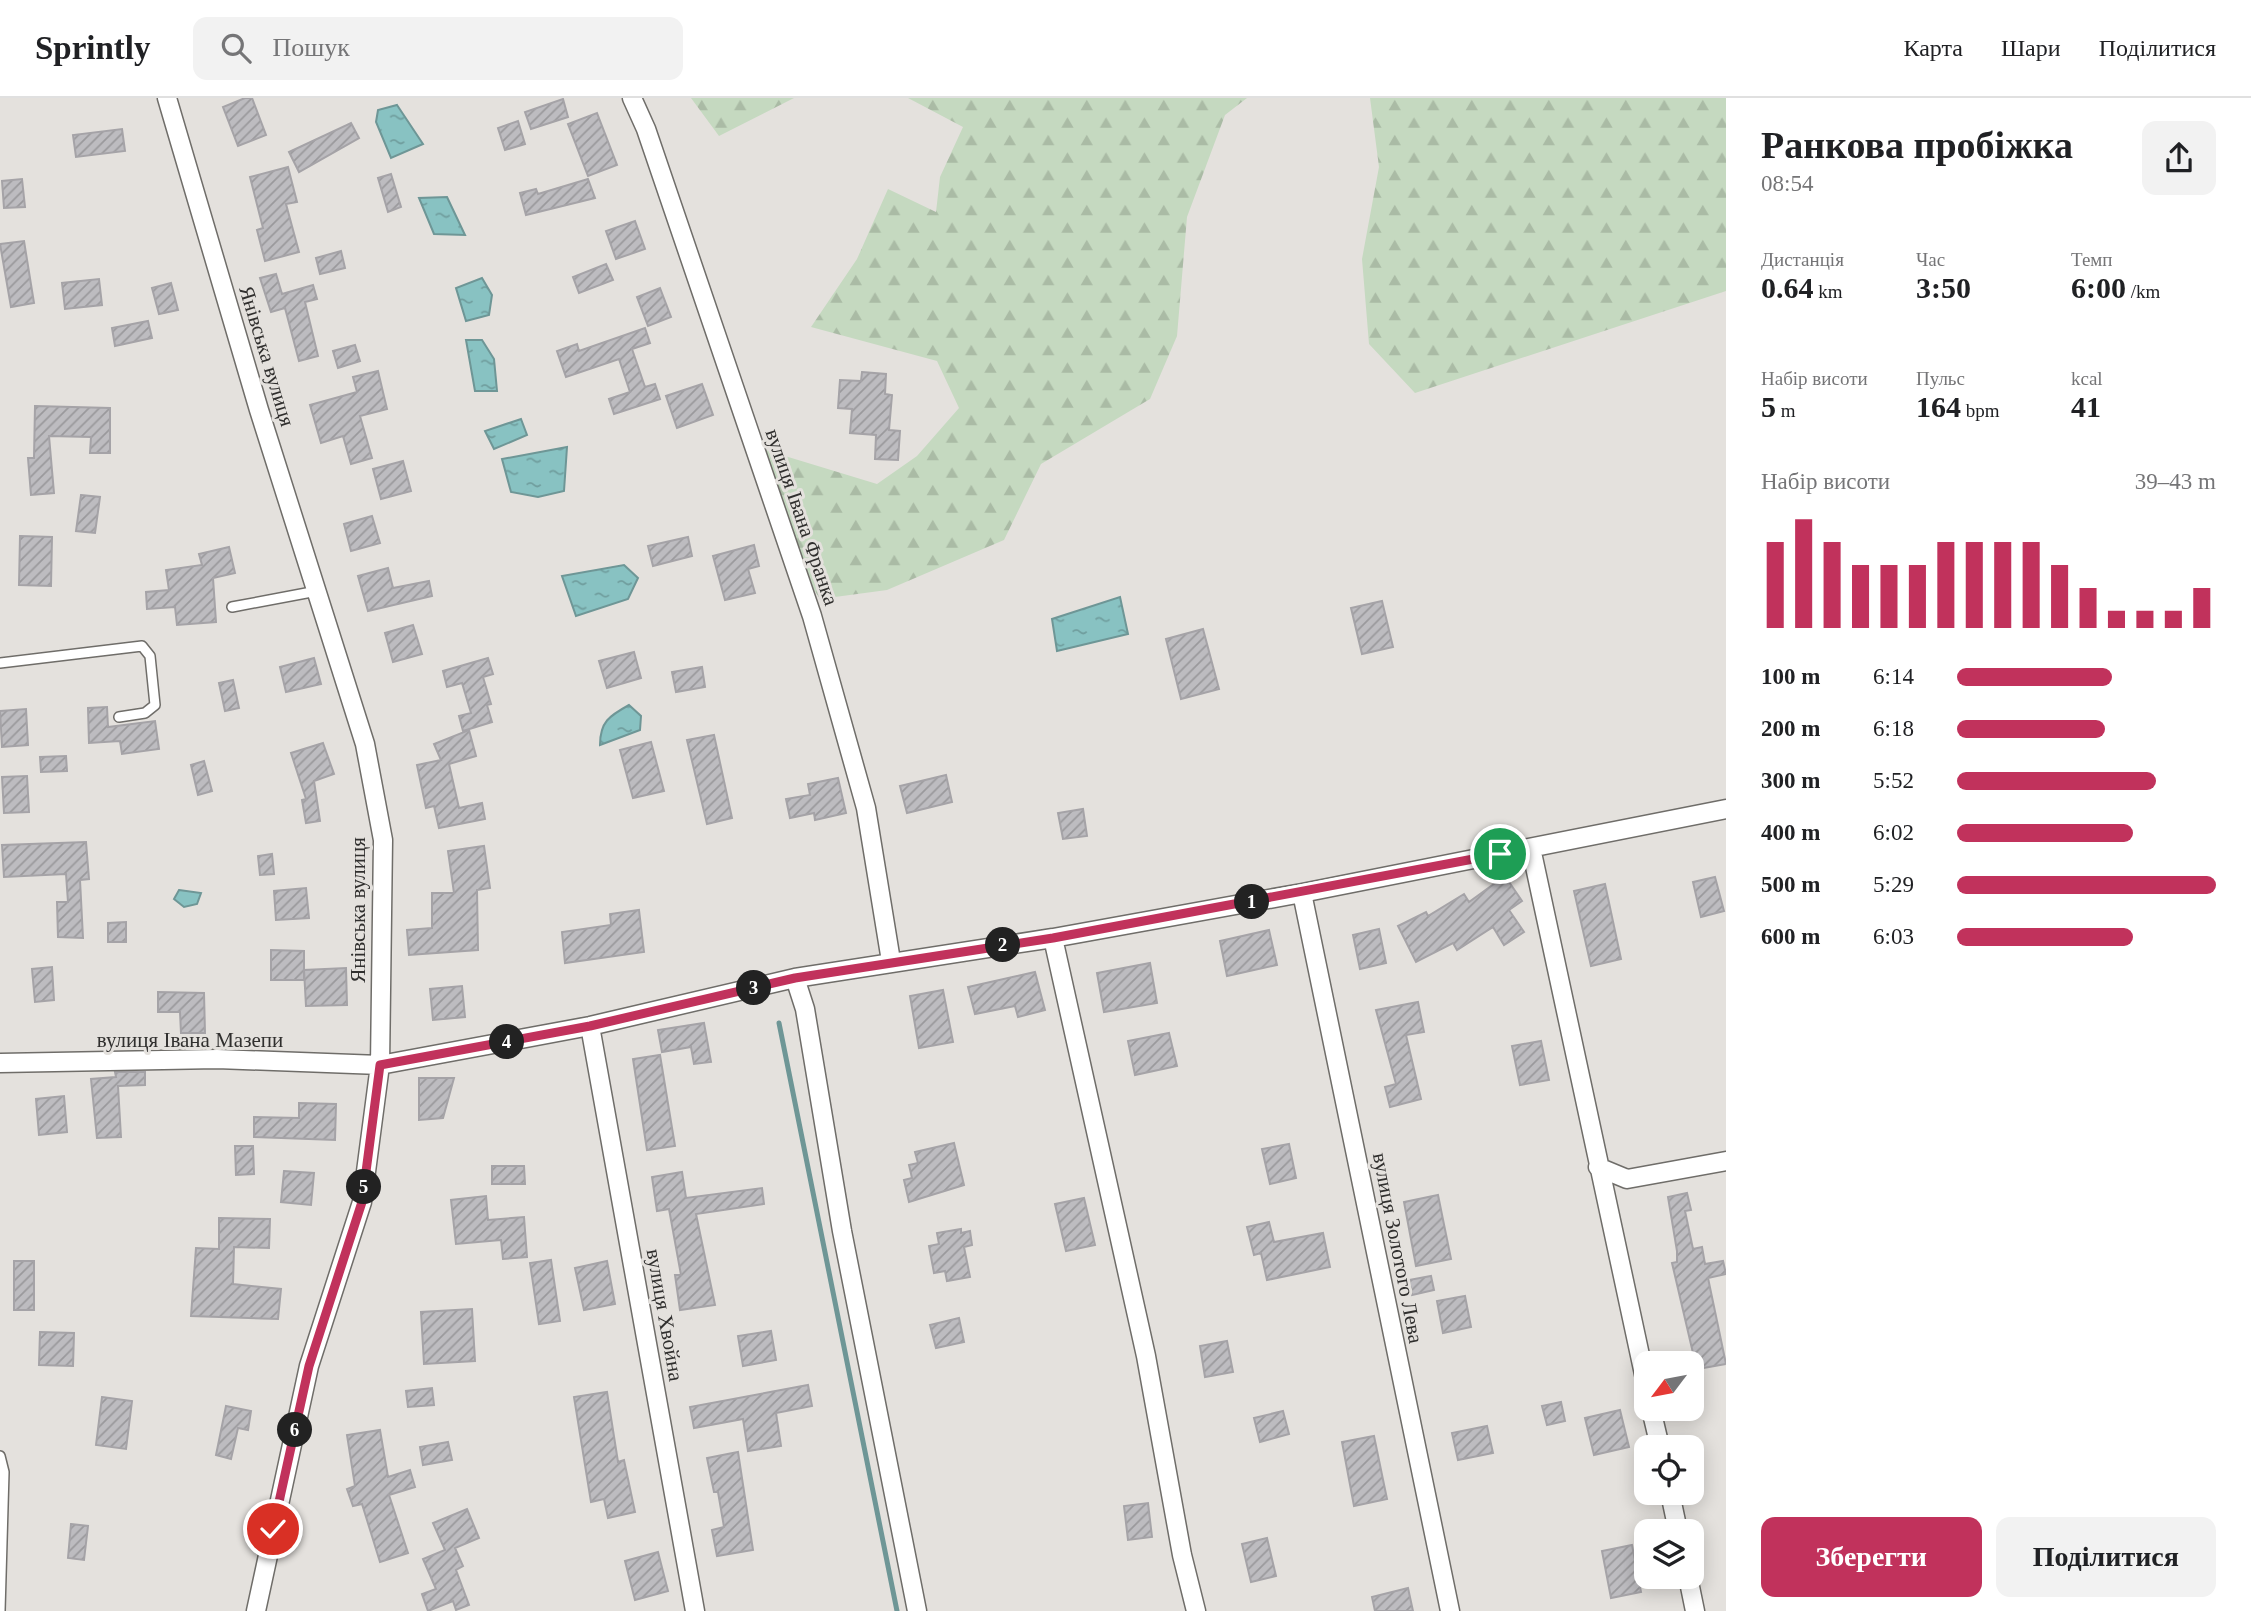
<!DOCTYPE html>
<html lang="uk">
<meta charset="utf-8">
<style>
:root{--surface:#fff;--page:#f2f2f2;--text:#202124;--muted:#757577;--line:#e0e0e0;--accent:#c1325c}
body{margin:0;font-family:"Times New Roman",serif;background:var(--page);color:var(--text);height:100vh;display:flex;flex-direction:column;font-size:26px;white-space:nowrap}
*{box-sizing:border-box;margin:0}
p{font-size:23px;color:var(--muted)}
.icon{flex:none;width:38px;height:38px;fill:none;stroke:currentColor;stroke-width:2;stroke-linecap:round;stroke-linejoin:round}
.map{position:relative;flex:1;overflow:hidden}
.drawer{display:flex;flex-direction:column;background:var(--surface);width:525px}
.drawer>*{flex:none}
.needle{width:46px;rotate:238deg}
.fabs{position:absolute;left:1634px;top:1253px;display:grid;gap:14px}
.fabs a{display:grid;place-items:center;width:70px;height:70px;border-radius:14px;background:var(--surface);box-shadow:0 4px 18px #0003;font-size:35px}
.pin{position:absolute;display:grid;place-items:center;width:60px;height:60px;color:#fff;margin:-30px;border:4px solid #fff;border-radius:50%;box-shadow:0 2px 7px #0007}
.km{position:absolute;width:35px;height:35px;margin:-18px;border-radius:50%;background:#222;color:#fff;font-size:19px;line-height:35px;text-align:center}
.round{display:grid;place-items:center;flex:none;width:74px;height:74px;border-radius:14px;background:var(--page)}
.headline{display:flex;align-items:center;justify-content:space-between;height:119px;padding:0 35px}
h1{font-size:38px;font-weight:600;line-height:52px}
.stats{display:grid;grid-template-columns:repeat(3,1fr);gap:10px;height:119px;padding:7px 35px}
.stats div{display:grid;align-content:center}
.stats b{font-size:30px;font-weight:600}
.stats small{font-size:19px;font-weight:400}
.stats p{font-size:19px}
.chart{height:196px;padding:14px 35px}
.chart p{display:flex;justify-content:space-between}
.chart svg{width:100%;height:126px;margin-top:7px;stroke:var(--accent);stroke-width:6}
.cta{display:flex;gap:14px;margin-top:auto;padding:14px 35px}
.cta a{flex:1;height:80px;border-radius:14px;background:var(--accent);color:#fff;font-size:28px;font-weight:600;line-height:80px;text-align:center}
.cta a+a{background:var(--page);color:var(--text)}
ul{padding:0 35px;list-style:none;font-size:23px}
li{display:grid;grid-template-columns:112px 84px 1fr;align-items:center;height:52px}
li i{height:18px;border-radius:9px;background:var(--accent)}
header{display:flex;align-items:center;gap:42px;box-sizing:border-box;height:98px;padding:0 35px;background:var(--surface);border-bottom:2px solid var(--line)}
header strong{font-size:33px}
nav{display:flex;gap:38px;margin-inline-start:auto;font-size:24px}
.search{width:490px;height:63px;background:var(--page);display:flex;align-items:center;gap:18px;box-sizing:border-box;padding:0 24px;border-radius:14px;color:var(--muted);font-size:26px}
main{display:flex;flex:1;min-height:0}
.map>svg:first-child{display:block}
.forest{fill:url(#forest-firs)}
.water{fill:url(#water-ripples);stroke:#6e9696;stroke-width:2}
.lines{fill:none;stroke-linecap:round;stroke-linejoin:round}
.stream{stroke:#6e9696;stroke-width:5}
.building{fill:url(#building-hatch);stroke:#a5a3a7;stroke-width:2}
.lane-casing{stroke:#6f6d69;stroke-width:12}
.street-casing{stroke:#6f6d69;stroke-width:21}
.lane{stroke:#fff;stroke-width:9}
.street{stroke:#fff;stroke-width:18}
.route-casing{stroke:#fff;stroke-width:14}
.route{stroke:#c1325c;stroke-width:9}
.labels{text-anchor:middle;stroke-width:6;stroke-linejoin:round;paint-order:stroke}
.street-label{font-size:21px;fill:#302f2e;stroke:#e4e1dd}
</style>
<header>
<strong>Sprintly</strong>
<div class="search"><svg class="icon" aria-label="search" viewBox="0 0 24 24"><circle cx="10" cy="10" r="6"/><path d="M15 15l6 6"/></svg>Пошук</div>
<nav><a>Карта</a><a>Шари</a><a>Поділитися</a></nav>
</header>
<main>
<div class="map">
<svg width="1726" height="1513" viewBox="0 0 1726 1513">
<defs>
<pattern id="forest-firs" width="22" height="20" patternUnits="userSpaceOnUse" patternTransform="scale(1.75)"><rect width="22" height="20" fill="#c5d9c0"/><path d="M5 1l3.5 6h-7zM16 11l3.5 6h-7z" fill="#aabba5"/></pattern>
<pattern id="water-ripples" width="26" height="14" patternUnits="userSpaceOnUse" patternTransform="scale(1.75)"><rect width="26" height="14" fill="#88c2c2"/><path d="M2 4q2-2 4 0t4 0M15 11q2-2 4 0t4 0" fill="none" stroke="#709e9e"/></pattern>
<pattern id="building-hatch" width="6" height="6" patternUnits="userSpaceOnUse" patternTransform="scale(1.75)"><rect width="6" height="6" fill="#bdbcc0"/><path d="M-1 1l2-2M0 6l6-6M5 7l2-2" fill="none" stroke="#9a999c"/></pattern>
</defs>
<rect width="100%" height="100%" fill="#e4e1dd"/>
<path class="forest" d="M691 0H794L719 38Z
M908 0H1247L1225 17 1187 119 1177 238 1150 301 1041 366 1004 442 887 492 820 501 781 440 755 349 877 386 917 358 959 310 937 263 811 229 857 161 888 91 936 114 940 79 963 29Z
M1370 0H1726V193L1415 295 1369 246 1362 161 1379 69Z"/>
<path class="water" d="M397 7 423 46 391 60 376 24 378 12Z
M447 99 465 137 434 136 419 100Z
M482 180 492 197 489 217 466 223 456 190Z
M466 242H482L494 261 497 293H475Z
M521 321 527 337 494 351 485 333Z
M567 349 564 393 538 399 511 394 502 361Z
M624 467 638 480 628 501 576 518 562 478Z
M1120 499 1128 536 1057 553 1052 521Z
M629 607 641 618 640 632 600 647C600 624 609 618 629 607Z
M179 792 201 795 197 806 184 809 174 801Z"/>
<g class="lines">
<path class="stream" d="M779 925 897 1513"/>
</g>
<path class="building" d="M245 0H252L266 37 238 48 223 9Z
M563 1 568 19 531 31 525 14Z
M597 15 617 67 588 78 568 26Z
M518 23 525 46 505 52 498 30Z
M351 25 359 40 299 74 289 54Z
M122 31 125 53 76 59 73 37Z
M288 69 297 104 286 106 299 154 265 163 257 132 263 130 250 79Z
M391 76 401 109 388 114 378 80Z
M22 81 25 109 4 110 2 83Z
M588 81 595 100 526 117 520 95 536 91 538 96Z
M635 123 645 151 616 161 606 133Z
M24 143 34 205 11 209 0 146Z
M341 153 345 170 320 176 316 160Z
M606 166 613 182 579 195 573 179Z
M276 176 282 196 313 187 317 201 305 204 318 258 299 263 285 210 271 214 260 180Z
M99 181 102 207 65 211 62 185Z
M171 185 178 212 159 216 152 190Z
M660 190 671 219 648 228 637 199Z
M148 223 152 240 115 248 112 230Z
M645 230 650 245 632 251 645 289 655 286 660 301 614 316 609 301 630 294 619 261 566 279 557 253 577 246 579 253Z
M355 247 360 263 338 270 333 253Z
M378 273 387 311 360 318 372 360 351 366 343 338 321 345 310 307 357 294 353 279Z
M862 274 886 276 885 296 892 297 889 332 900 333 898 362 875 361 876 337 850 335 852 311 838 310 840 282 861 283Z
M702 286 713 317 677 330 666 298Z
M35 308 110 310V355H90L91 339 49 338 54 395 31 397 28 360H34Z
M403 363 411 393 381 401 373 371Z
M81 397 100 399 95 435 76 433Z
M372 418 380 445 351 453 344 426Z
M20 438 52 439 51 488 19 487Z
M688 439 692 458 653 468 648 448Z
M754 447 759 468 748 471 755 495 725 502 713 458Z
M229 449 235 475 213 480 216 524 177 527 175 509 147 511 146 494 169 492 166 472 202 467 199 456Z
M388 470 393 490 429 483 432 498 368 513 358 478Z
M1382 503 1393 549 1362 556 1351 510Z
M413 527 422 556 393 564 385 535Z
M1203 531 1219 591 1181 601 1166 541Z
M634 554 641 580 607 590 599 563Z
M314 560 321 586 286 594 280 569Z
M488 560 493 576 483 579 491 606 487 607 492 624 463 633 459 618 471 615 462 585 447 589 443 573Z
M702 569 705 589 676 594 672 574Z
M233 582 239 610 225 613 219 585Z
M107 609 108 629 155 623 159 651 122 656 120 643 89 645 88 610Z
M26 611 28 647 2 649 0 613Z
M469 632 476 658 449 666 459 710 482 705 485 721 439 730 434 708 426 710 417 667 441 662 434 646Z
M714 637 732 720 707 726 687 642Z
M651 644 664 693 633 700 620 652Z
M323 645 334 676 314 683 320 723 306 725 302 702 306 701 291 655Z
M66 658 67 673 41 674 40 659Z
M204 663 212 693 198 697 191 667Z
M946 677 952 704 907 715 900 688Z
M27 678 29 714 4 715 2 679Z
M838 680 846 715 815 722 814 715 790 720 786 701 810 697 808 686Z
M1083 711 1087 738 1063 741 1058 715Z
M86 744 89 781 80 782 83 840 58 839 57 804H68L66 776 4 779 2 747Z
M484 748 490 790 477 792 478 852 409 857 407 832 432 830V795H454L448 753Z
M272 756 274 776 260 777 258 758Z
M1505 778 1522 803 1509 812 1524 834 1504 847 1493 829 1457 852 1453 845 1416 864 1398 828 1426 814 1428 818 1464 796 1469 804Z
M1715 779 1724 813 1701 819 1693 784Z
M1605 786 1621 861 1591 868 1574 793Z
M306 790 309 820 276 822 274 793Z
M639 812 644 854 565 865 562 834 611 827 610 816Z
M126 824V844H108V825Z
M1379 831 1386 865 1360 871 1353 837Z
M1269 832 1277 867 1227 878 1220 843Z
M271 852 304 853V882H271Z
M1150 865 1157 905 1104 914 1097 875Z
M52 869 54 902 35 904 32 871Z
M346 870 347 907 306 908 304 872Z
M1035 874 1045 912 1018 919 1015 908 975 916 968 889Z
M462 888 465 919 433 922 430 891Z
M943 892 953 944 919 950 910 898Z
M158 894 204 895 205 935H181L180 914H158Z
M1418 904 1424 934 1406 937 1421 1001 1390 1009 1385 989 1396 986 1376 912Z
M704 925 711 964 694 966 691 949 662 954 658 932Z
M1169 935 1177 968 1135 977 1128 943Z
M1541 943 1549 982 1520 987 1512 948Z
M660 957 675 1048 647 1052 633 961Z
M115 974H145V987L118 988 121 1039 97 1040 91 981 116 979Z
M419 980H454L443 1020 419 1022Z
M64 998 67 1034 39 1037 36 1001Z
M299 1005 336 1006 335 1042 254 1039V1019L299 1020Z
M954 1045 964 1087 909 1104 904 1082 912 1080 909 1067 918 1065 915 1054Z
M1289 1046 1296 1080 1270 1086 1262 1051Z
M235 1048H253L254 1076 236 1077Z
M492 1068H524L525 1086H492Z
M284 1073 314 1075 311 1107 281 1104Z
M682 1074 686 1100 762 1090 764 1106 696 1116 715 1207 680 1212 675 1177H681L669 1111 657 1113 652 1079Z
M1687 1095 1691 1112 1685 1113 1693 1151 1702 1149 1705 1166 1723 1163 1726 1176 1708 1180 1726 1266 1692 1272 1693 1255 1672 1165 1677 1164V1153L1668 1099Z
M1438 1097 1451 1161 1416 1168 1404 1104Z
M486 1098 488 1122 524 1119 527 1159 503 1161 501 1142 456 1146 451 1102Z
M1084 1100 1095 1147 1066 1153 1055 1106Z
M219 1120 270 1121 269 1150 234 1149 233 1186 281 1191 278 1221 191 1218 196 1150 219 1151Z
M1269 1124 1274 1144 1323 1135 1330 1169 1267 1182 1261 1155 1254 1157 1247 1129Z
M961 1131V1135L970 1133 972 1147 964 1149 970 1179 947 1183 945 1173 934 1175 929 1148 939 1146 937 1135Z
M551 1162 560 1223 539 1226 530 1165Z
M14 1163H34V1212H14Z
M607 1163 615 1206 584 1212 575 1170Z
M1431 1178 1434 1192 1412 1197 1409 1182Z
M1465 1198 1471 1229 1443 1235 1437 1203Z
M472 1211 475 1263 424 1266 421 1214Z
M959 1220 964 1244 936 1250 930 1227Z
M771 1233 776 1262 743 1268 738 1238Z
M40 1234 74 1235 73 1268 39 1267Z
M1227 1243 1233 1274 1205 1279 1200 1248Z
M808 1287 812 1308 776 1315 781 1348 748 1353 743 1321 694 1330 690 1309Z
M432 1290 434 1307 408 1309 406 1293Z
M607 1294 618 1364 624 1362 635 1414 608 1420 604 1401 591 1404 574 1299Z
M102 1299 132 1303 126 1351 96 1347Z
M1561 1304 1565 1323 1547 1327 1542 1308Z
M226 1308 251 1313 248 1332 238 1330 231 1361 216 1357Z
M1620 1312 1629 1349 1594 1357 1585 1320Z
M1283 1313 1289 1336 1260 1344 1254 1320Z
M1487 1328 1493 1355 1458 1362 1452 1335Z
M380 1332 388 1379 410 1372 415 1389 389 1397 408 1455 380 1464 362 1406 353 1408 347 1391 355 1388 347 1337Z
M1374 1338 1387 1401 1354 1408 1342 1344Z
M448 1344 452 1362 423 1367 420 1349Z
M738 1354 753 1452 717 1458 712 1432 724 1429 718 1394H714L707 1360Z
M1148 1405 1152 1439 1128 1442 1124 1408Z
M467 1411 479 1440 455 1450 463 1468 456 1472 469 1507 456 1512 453 1503 428 1513 422 1496 436 1491 423 1461 445 1452 433 1425Z
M71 1426 88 1428 84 1462 68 1460Z
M1267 1440 1276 1478 1251 1484 1242 1446Z
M1632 1447 1641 1494 1611 1500 1602 1453Z
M658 1454 668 1493 635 1502 625 1463Z
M1408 1490 1413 1513H1375L1372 1499Z"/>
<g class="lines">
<g class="lane-casing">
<path id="lane" d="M232 509 317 493
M0 565 142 548 150 558 155 607 145 615 119 619
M0 1358 4 1374 0 1513"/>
</g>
<g class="street-casing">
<path id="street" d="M167 0 259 312 365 646 383 742 380 967 362 1104 309 1268 256 1513
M632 0 646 31 812 518 866 710 891 863
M1531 750 1647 1290
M1302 795 1450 1513
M1053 840 1146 1258 1182 1457 1196 1513
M795 880 805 911 842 1133 917 1513
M590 928 695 1513
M0 965 217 961 380 967 590 928 795 880 1053 840 1302 795 1726 711
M1598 1069 1627 1081 1726 1063
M1651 1311 1660 1349
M1670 1395 1678 1433
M1688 1479 1695 1513"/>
</g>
<use href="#lane" class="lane"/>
<use href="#street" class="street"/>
</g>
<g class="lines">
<g class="route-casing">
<path id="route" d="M273 1431 309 1268 362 1104 380 967 590 928 795 880 1053 840 1500 756"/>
</g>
<use href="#route" class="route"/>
</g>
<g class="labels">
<g class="street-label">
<text transform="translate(267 258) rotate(73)" y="7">Янівська вулиця</text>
<text transform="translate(802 419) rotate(71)" y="7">вулиця Івана Франка</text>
<text transform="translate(358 812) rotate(-90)" y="7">Янівська вулиця</text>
<text x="190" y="949">вулиця Івана Мазепи</text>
<text transform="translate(1398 1150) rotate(79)" y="7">вулиця Золотого Лева</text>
<text transform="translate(665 1217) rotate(80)" y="7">вулиця Хвойна</text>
</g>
</g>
</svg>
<div class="fabs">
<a><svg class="needle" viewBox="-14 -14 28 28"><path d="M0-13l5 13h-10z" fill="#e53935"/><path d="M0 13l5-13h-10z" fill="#757577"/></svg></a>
<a><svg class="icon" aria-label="locate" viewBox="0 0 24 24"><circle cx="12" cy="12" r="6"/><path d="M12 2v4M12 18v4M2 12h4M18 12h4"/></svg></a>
<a><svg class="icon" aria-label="layers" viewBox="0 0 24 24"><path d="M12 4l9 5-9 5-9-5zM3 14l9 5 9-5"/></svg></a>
</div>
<div class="pin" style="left:1500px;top:756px;background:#1e9e55"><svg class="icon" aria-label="arrive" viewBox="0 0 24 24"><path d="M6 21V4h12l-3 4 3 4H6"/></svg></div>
<div class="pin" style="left:273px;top:1431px;background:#d93025"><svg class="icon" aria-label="check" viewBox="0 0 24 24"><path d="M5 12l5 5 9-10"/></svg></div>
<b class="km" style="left:1252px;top:804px">1</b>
<b class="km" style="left:1003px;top:847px">2</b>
<b class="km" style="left:754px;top:890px">3</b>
<b class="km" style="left:507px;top:944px">4</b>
<b class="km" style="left:364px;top:1089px">5</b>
<b class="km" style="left:295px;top:1332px">6</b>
</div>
<section class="drawer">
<div class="headline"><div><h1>Ранкова пробіжка</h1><p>08:54</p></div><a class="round"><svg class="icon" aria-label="share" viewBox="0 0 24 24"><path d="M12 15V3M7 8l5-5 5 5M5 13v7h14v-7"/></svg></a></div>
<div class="stats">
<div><p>Дистанція</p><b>0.64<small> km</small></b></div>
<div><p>Час</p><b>3:50</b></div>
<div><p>Темп</p><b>6:00<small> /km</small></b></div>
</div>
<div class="stats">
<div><p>Набір висоти</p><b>5<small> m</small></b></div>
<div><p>Пульс</p><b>164<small> bpm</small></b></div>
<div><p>kcal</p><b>41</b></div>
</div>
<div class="chart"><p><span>Набір висоти</span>39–43 m</p>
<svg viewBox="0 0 160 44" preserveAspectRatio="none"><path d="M5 44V14M15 44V6M25 44V14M35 44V22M45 44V22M55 44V22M65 44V14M75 44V14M85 44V14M95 44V14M105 44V22M115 44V30M125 44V38M135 44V38M145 44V38M155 44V30"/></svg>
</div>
<ul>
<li><b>100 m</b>6:14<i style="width:60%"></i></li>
<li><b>200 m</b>6:18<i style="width:57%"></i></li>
<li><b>300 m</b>5:52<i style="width:77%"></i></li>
<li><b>400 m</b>6:02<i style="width:68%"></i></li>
<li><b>500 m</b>5:29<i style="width:100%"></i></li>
<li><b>600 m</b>6:03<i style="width:68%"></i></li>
</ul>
<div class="cta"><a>Зберегти</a><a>Поділитися</a></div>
</section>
</main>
